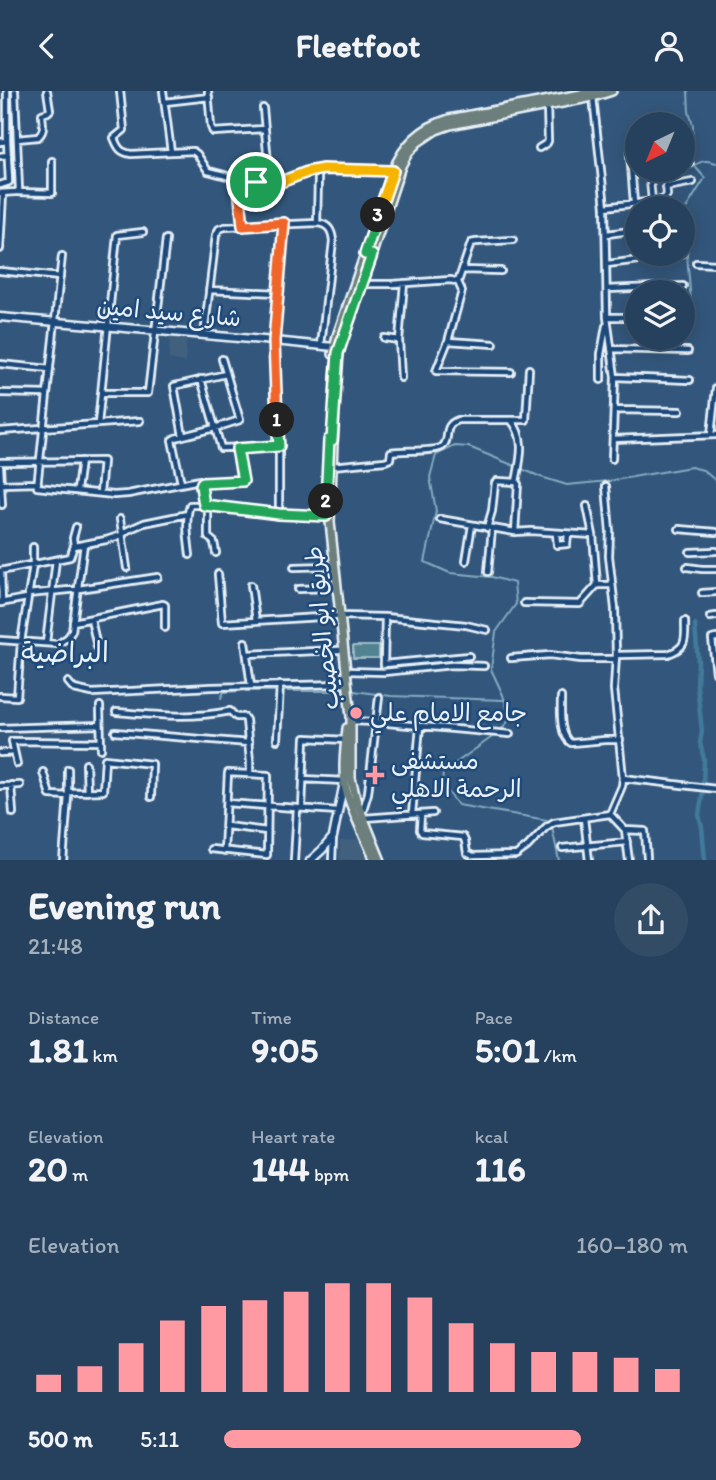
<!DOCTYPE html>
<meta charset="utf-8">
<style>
:root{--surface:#26415d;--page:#324c66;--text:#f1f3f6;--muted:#a4afbc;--line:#425a72;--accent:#ff9aa2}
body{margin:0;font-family:Itim,"Playpen Sans Arabic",sans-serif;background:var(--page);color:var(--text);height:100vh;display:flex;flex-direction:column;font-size:26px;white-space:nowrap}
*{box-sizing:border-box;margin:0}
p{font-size:23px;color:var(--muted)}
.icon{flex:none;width:38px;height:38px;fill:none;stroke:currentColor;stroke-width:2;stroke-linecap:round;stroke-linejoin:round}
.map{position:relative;height:769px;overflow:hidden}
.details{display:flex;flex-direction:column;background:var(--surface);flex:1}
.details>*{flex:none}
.needle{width:46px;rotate:223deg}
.tools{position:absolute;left:625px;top:21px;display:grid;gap:14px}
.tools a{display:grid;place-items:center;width:70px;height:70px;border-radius:50%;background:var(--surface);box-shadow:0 4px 18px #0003,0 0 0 2px var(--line);font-size:35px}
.pin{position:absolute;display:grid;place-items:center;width:60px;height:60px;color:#fff;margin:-30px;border:4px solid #fff;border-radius:50%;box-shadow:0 2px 7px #0007}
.km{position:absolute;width:35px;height:35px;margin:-18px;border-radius:50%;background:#222;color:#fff;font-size:19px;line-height:35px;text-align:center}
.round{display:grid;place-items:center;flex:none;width:74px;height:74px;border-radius:37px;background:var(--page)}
.head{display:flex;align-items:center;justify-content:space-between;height:119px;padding:0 28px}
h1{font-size:38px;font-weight:700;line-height:52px}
.stats{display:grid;grid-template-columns:repeat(3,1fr);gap:10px;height:119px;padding:7px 28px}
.stats div{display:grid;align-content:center}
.stats b{font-size:35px;font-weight:700}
.stats small{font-size:19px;font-weight:400}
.stats p{font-size:19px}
.chart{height:196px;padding:14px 28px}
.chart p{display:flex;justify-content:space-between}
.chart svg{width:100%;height:126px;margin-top:7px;stroke:var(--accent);stroke-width:6}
ul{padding:0 28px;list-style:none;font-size:23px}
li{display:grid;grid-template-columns:112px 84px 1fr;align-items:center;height:52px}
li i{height:18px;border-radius:9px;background:var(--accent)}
header{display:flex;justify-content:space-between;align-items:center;height:91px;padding:0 28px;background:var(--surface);font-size:32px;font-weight:700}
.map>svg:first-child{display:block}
.built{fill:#41607e}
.green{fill:#518490;stroke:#9cbac4;stroke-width:2}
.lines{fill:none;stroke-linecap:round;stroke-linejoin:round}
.stream{stroke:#84aac0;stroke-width:2}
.canal{stroke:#427a9b;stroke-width:4.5}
.minor-casing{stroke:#e8f1f8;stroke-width:10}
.tertiary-casing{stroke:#e8f1f8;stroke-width:11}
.primary-casing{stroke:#e8f1f8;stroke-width:12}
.minor{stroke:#1f4a7a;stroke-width:4.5}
.tertiary{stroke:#1f4a7a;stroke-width:6}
.primary{stroke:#6c7f7c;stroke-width:7}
.split-1-casing{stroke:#fff;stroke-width:14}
.split-2-casing{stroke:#fff;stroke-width:14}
.split-3-casing{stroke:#fff;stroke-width:14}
.split-4-casing{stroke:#fff;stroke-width:14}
.split-1{stroke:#f0652b;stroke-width:9}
.split-2{stroke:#22a559;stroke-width:9}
.split-3{stroke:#22a559;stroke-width:9}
.split-4{stroke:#f5b400;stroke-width:9}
.poi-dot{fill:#ff9aa2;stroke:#1f4a7a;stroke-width:2.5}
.labels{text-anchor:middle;stroke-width:5;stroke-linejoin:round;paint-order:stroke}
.street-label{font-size:24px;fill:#e8f1f8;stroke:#1f4a7a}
.poi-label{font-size:24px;fill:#e8f1f8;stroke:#1f4a7a;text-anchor:start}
.quarter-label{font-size:28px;fill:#e8f1f8;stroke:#1f4a7a}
</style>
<header><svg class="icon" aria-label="back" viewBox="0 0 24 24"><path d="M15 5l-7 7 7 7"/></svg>Fleetfoot<svg class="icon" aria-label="person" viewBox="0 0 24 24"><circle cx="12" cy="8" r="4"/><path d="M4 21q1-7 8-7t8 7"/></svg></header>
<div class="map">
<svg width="716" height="770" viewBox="0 0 716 770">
<rect width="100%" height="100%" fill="#33577c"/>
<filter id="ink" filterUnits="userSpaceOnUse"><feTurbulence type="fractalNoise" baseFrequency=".0143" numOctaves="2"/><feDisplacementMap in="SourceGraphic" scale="14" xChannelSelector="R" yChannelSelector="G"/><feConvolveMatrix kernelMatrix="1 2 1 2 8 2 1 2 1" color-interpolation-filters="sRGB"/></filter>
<g filter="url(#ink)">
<path class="built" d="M170 244 187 246 185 271 169 268Z
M360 748 370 769H340V750Z"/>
<path class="green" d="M353 555H379V567H353Z"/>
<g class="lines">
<path class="stream" d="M695 74C703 69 708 69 716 72
M682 124 705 87 691 71 693 34 689 21 688 0
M682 134 689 148 687 164 691 211 689 225 691 241
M246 600H277
M284 600H339
M354 600 391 605 503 609
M221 607 224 601 240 600
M499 641 510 628 503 604 491 578 496 541 516 513 514 492 492 486 450 482 425 471 436 420 430 386 436 364 455 355 469 356 541 386 567 394 609 390 691 376 703 379 716 390
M495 644 443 681 442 693 458 714 547 729 548 731
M552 736 559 770"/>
<path class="canal" d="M695 534 698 571 697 595 702 640 700 652 704 668 703 694
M703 699 699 724 702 736 705 770"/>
<g class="minor-casing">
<path id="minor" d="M120 0 124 39 114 47C118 57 120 61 131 63L193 60 197 63 208 80C229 84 259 98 281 92 294 88 305 80 318 79L393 80
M163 0 171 61
M208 0 211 36 213 41 265 38
M593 6 605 116 607 226 615 286 612 368
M165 11 209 6
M263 17 270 93
M17 48 38 46C46 39 42 32 42 23L48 21 50 19 47 0
M0 51 7 50V0
M539 57 547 52 548 50 547 15
M682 62 684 61
M630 63 634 112
M0 65 8 64
M682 74 690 73
M649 79 652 110
M238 88 243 135
M0 94 9 91 7 50
M666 96 693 91
M17 101 52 102V70
M0 102 16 101 19 99 15 0
M605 116 663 109 667 104 665 79
M317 132 318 87
M607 143 637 139
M0 158 3 103
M62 165 37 396 114 404 128 403 200 389 202 392 243 390 237 358
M696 172 716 173
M607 173 680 164
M462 179 501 180
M0 180 60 186
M458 191 471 152 476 151 513 149
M362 193H392L451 189 458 191 462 200 448 250 436 280 511 281
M607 198 683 195
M209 199 278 202
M607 226H637
M204 244 216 144 219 138 225 136 317 132C329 133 332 140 333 150L321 254
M384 247 399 249
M448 250 494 253
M611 258 688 260
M0 273 50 278
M615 286 690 289
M401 287 399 249 404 192
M201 288 221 357 279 355
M601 289V263L606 235
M0 302 47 303
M101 302H148L166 148
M615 319 680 320
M511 329C527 348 520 369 516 391
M98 333 117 144 143 141
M0 340 140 330
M711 344 716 297
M183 345 174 295 226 283
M613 348 716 344
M0 371 103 370 100 402
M332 375 385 370 390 368 391 361C402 359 435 361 442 356 452 348 441 335 458 329H526L529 278
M0 376 2 414
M181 392 172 349 175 347 215 337 240 329 222 268
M202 392 201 395 204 414
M1 393 38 392
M77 399 81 370
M208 414V446L214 451 216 462
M587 415 593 444 597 494H612
M279 423V355L274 250 284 133
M120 428 127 477
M440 428 515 441 531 440 593 444
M487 437 492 420 495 392 497 390 516 391 518 393 515 441
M679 438 716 441
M556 442 557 454 567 453 568 443
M74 455 73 447 76 436
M690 461 716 460
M190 464C188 448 185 429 190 414H204L279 423 326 425
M466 470 472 434
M294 476 331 475
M687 476 702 478H716
M0 480 70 466 74 455 106 449 122 444 128 439 144 432 188 423
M1 480 2 512
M488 481 492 438
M218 483 222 532 336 525
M251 494 256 530
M298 498 333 497
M702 502 716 501
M28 503 79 498 158 486
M0 512 27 507
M524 512 580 513 597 494
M340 525 385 526 466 534 487 539
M710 526 716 525
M91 528 97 556
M73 531 163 513 165 514V537
M716 547 712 548 716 582
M0 549 58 553 68 546 72 540 84 453
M245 551 251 595
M46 552 56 469
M247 563 339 559
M616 564 668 563C688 556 685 548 685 530
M511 567 550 564 581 568H615
M384 573 469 565
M384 574 385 526
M346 580 384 581 452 574 484 575
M68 591 74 598 92 602 211 596 343 593
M0 605 17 606 21 551 33 474V456
M561 606C561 620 559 645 571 652L605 649H620
M100 615 101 658
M116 621C155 624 192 628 230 620L236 626H244L246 629 250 670V683
M351 630 376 631 510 643
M0 637 100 634
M115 641 249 652
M277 649 280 594
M0 662 14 661
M17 673 12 650 101 651
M86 673 87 701
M43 681 50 704 68 705
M623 687 716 698
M303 688 345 690
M11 694 13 722
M0 695 20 694
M68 701 103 700 105 668 152 673 151 706
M227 712 338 720
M302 717 305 647 347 649
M362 722 368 702 379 606
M412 723 420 635
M421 723 420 739 422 742 463 746 465 750 467 762 473 765 516 764 527 756 546 736 554 731 610 723 622 695 623 687 614 598 616 564 615 518 609 465 610 441 606 395
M610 723 625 739 629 770
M364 727 433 722
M584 727 589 770
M226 735 267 740
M625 739 645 740 647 767
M562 757 627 751
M211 758 267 764 268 684 228 682 224 760
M63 770 68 705V678
M294 770 297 717
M332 770 333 746"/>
</g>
<g class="tertiary-casing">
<path id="tertiary" d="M0 226 274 250 334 256
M310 770 322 759 333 746 344 691"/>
</g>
<g class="primary-casing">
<path id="primary" d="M333 263 337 245 393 80C403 54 422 36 449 28L597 0
M347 637C345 657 342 679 346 698 351 721 366 747 375 770
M381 770 356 708 351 687V626L330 431 336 275 342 249 362 193 401 75 408 62 418 51 436 39 450 34 593 6 612 0"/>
</g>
<use href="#minor" class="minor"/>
<use href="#tertiary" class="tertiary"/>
<use href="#primary" class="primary"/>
</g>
</g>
<g class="lines" filter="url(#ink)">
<g class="split-1-casing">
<path id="split-1" d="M256 91 238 88 243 135 284 132 274 250 277 329"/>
</g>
<g class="split-2-casing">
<path id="split-2" d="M277 329 279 355 237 358 243 390 202 392 201 395 204 414 279 423 326 425V410"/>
</g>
<g class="split-3-casing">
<path id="split-3" d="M326 410 329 349H332L338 262 372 164 365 163 378 124"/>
</g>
<g class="split-4-casing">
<path id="split-4" d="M256 91 278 92 307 81 323 78 393 80 378 124"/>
</g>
<use href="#split-1" class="split-1"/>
<use href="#split-2" class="split-2"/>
<use href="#split-3" class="split-3"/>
<use href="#split-4" class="split-4"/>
</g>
<g class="poi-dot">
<circle cx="356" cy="622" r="7"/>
<path d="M371.5 673.5h7v7h7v7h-7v7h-7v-7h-7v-7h7z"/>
</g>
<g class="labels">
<g class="street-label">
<text transform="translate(169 221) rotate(5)" y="8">شارع سيد امين</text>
<text transform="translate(322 537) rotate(-96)" y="8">طريق ابو الخصيب</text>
</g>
<g class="poi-label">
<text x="370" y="630">جامع الامام علي</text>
<text x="391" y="678">مستشفى<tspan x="391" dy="28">الرحمة الاهلي</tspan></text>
</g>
<g class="quarter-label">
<text x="65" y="571">البراضية</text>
</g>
</g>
</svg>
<div class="tools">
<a><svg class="needle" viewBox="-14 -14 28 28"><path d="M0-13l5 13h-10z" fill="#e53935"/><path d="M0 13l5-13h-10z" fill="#a4afbc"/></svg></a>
<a><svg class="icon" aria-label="locate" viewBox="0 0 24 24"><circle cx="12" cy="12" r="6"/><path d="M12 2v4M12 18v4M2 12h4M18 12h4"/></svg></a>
<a><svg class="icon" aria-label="layers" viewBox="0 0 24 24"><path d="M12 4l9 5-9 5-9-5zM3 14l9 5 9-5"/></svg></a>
</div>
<div class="pin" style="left:256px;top:91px;background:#1e9e55"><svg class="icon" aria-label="arrive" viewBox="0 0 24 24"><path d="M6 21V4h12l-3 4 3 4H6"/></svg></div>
<b class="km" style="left:277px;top:329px">1</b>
<b class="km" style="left:326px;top:410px">2</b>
<b class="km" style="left:378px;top:124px">3</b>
</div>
<section class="details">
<div class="head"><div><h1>Evening run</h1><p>21:48</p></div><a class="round"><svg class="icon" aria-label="share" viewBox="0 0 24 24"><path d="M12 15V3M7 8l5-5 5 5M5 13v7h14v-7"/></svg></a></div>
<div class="stats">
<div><p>Distance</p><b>1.81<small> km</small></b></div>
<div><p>Time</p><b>9:05</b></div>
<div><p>Pace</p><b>5:01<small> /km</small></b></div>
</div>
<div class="stats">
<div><p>Elevation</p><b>20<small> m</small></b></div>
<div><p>Heart rate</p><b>144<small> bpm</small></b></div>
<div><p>kcal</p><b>116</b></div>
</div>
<div class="chart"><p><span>Elevation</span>160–180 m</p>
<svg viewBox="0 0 160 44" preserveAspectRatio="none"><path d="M5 44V38M15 44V35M25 44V27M35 44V19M45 44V14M55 44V12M65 44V9M75 44V6M85 44V6M95 44V11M105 44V20M115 44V27M125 44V30M135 44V30M145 44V32M155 44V36"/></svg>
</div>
<ul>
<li><b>500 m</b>5:11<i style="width:77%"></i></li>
</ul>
</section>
